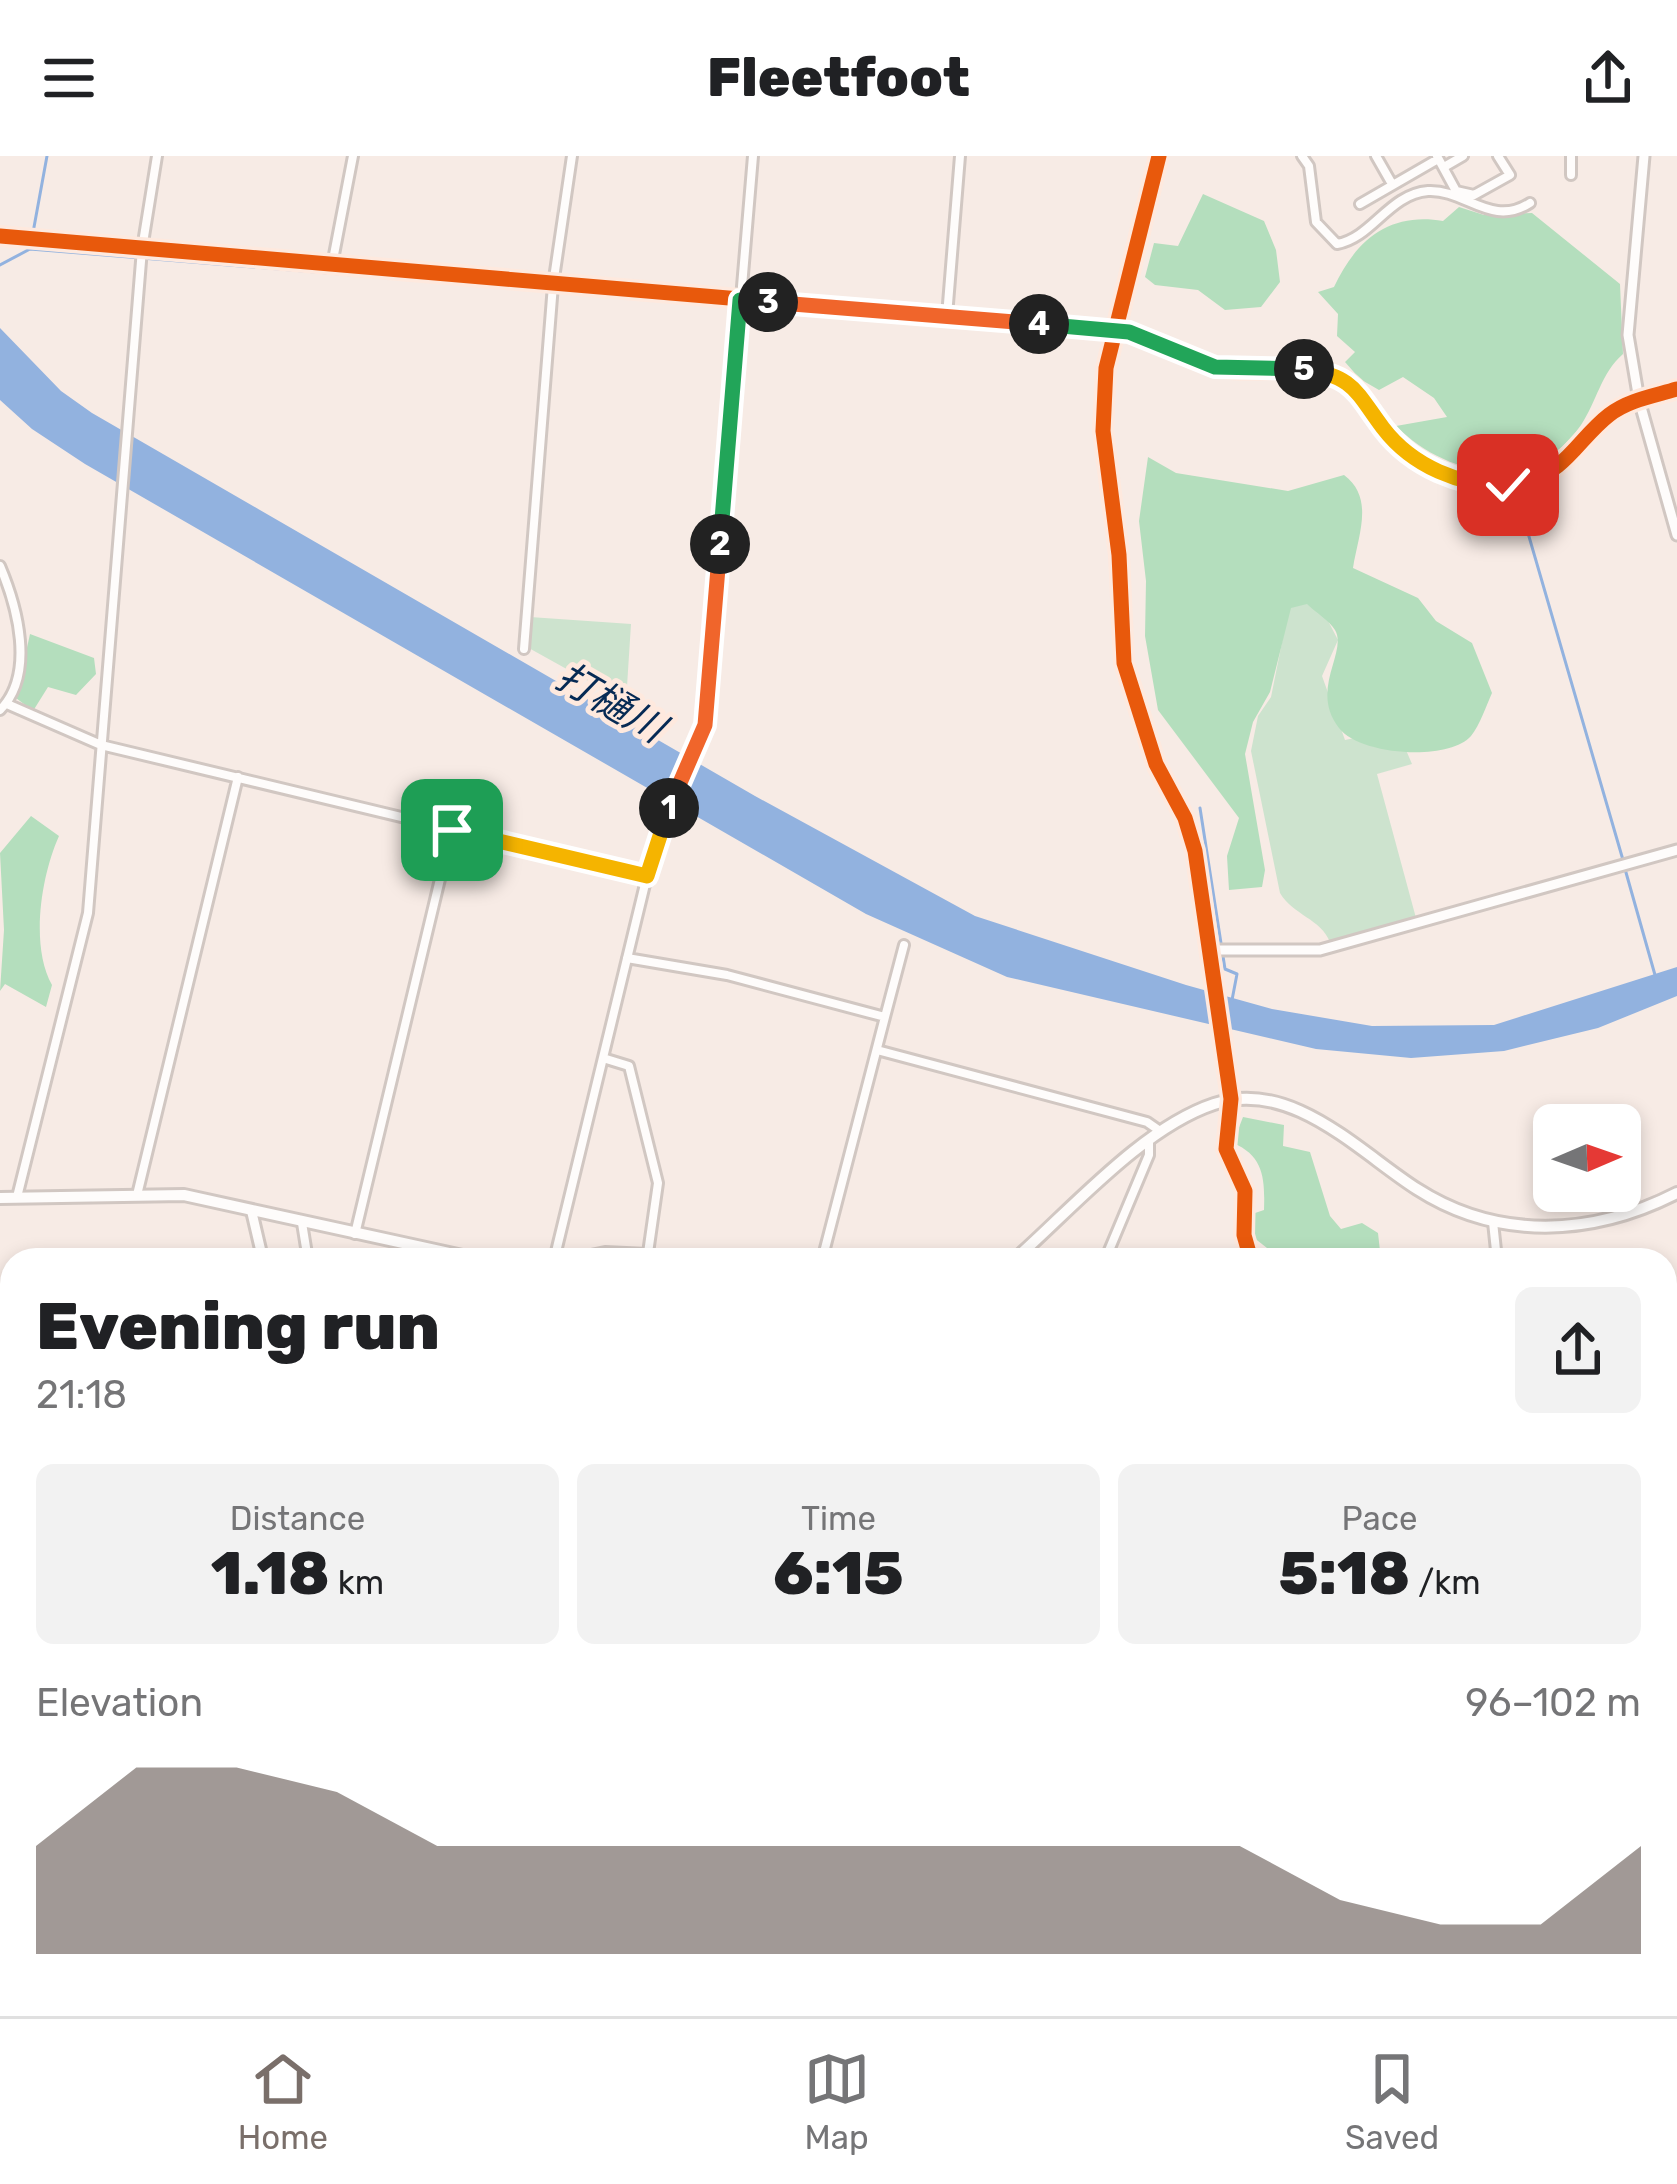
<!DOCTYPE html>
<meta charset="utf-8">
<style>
:root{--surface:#fff;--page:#f2f2f2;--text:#202124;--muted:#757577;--line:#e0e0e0;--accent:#7a6f6a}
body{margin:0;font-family:Rubik,"Noto Sans JP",sans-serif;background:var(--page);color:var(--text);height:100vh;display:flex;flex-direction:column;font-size:45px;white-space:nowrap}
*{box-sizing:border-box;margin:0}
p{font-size:39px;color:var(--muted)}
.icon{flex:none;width:66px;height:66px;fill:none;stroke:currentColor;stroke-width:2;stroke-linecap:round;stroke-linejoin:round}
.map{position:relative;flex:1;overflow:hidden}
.drawer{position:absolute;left:0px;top:1092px;width:1677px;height:768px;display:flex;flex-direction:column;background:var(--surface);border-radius:36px 36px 0 0;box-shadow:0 6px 18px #0003}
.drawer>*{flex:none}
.needle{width:78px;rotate:88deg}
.buttons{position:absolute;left:1533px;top:948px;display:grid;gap:24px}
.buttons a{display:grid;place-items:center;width:108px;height:108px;border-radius:18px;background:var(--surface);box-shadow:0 6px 18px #0003;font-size:60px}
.pin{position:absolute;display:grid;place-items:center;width:102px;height:102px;color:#fff;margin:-51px;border-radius:24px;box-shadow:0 6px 18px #0006}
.km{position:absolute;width:60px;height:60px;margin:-30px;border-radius:50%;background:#222;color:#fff;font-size:33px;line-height:60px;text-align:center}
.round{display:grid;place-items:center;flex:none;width:126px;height:126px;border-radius:18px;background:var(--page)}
.headline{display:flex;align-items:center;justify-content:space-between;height:204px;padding:0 36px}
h1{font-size:66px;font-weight:800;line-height:90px}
.stats{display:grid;grid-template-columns:repeat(3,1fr);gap:18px;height:204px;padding:12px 36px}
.stats div{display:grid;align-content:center;border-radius:18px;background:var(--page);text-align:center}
.stats b{font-size:60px;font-weight:800}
.stats small{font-size:33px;font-weight:400}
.stats p{font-size:33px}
.chart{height:336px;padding:24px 36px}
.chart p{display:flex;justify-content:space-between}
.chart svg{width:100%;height:216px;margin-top:12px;fill:var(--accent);opacity:.7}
header{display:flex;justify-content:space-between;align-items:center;height:156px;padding:0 36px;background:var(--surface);font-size:54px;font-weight:800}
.menu{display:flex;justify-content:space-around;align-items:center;height:168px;border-top:3px solid var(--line);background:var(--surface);font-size:33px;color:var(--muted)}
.menu a{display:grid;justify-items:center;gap:6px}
.menu .active{color:var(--accent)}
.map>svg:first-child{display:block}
.green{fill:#cde3ce}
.forest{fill:#b4debd}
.water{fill:#92b2df}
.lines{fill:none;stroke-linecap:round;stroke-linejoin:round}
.stream{stroke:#92b2df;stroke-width:3}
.minor-casing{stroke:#d1c7c2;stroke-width:14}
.tertiary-casing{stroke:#d1c7c2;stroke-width:15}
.secondary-casing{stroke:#d1c7c2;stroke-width:16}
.minor{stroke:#fefcfb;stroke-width:8}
.tertiary{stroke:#fefcfb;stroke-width:9}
.secondary{stroke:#fefcfb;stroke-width:10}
.cycleway-casing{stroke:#fee9de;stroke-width:22}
.cycleway{stroke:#e8590c;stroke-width:15}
.split-1-casing{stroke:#fff;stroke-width:24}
.split-2-casing{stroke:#fff;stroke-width:24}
.split-3-casing{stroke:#fff;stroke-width:24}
.split-4-casing{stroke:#fff;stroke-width:24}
.split-5-casing{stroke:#fff;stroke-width:24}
.split-6-casing{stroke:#fff;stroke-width:24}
.split-1{stroke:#f5b400;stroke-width:15}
.split-2{stroke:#f0652b;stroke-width:15}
.split-3{stroke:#22a559;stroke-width:15}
.split-4{stroke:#f0652b;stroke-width:15}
.split-5{stroke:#22a559;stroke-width:15}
.split-6{stroke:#f5b400;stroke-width:15}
.labels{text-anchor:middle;stroke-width:10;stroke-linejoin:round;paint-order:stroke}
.water-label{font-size:39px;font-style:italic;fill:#062a54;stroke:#fee9de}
</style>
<header><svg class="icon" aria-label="menu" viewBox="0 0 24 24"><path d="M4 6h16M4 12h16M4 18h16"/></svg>Fleetfoot<svg class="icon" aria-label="share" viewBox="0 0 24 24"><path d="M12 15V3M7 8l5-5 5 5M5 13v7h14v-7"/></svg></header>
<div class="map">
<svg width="1677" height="1860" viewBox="0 0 1677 1860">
<rect width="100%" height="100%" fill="#f7ebe5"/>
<path class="green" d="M1302 435 1325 459 1338 484 1322 520 1345 584 1369 579 1403 587 1412 608 1377 618 1416 762 1330 786C1321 763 1293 759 1280 737L1251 595 1258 560 1271 541 1291 442Z
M530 461 631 468 626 546 527 491Z"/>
<path class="forest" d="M1203 38 1264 65 1276 94 1280 126 1261 151 1225 154 1198 134 1155 129 1145 121 1154 87 1178 90Z
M1459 51 1484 59 1532 57 1620 128 1623 198C1601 217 1597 245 1581 269 1534 338 1448 322 1396 270L1447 261 1434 242 1403 221 1379 234 1360 223 1345 206 1355 196 1337 180 1338 158 1318 136 1334 131C1356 84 1389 56 1443 65Z
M1148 301 1176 317 1288 335 1344 319C1375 342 1358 379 1353 412L1418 442 1436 465 1472 487 1492 537C1486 550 1480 569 1471 580 1448 606 1359 599 1339 572 1309 534 1348 496 1335 474 1330 465 1315 456 1307 448L1291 452 1270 536 1253 566 1245 598 1265 714 1262 731 1229 734 1227 700 1239 662 1158 554 1145 480 1146 425 1139 365Z
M30 478 94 502 96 518 76 539 48 531 33 555 16 542Z
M31 660 59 680C41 720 30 790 52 829L46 851 5 828 0 835 4 774 0 697Z
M1243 961 1284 969 1283 990 1310 996 1330 1060 1341 1073 1362 1067 1378 1077 1381 1104H1270L1267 1092 1253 1081 1252 1058 1264 1054C1265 1023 1264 1000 1233 987Z
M1665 1429 1677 1434V1616L1665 1621Z
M0 1504 12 1534V1848H278L286 1860H0Z
M1174 1848H1616L1612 1860H1178Z"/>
<path class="water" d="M0 172 61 235 92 257 755 640 975 760 1186 829 1272 853 1372 870 1494 869 1677 811V840L1598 872 1504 895 1411 902 1316 893 1007 821 866 758 85 308 32 273 0 244Z
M1677 1620V1721L1665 1726V1625Z"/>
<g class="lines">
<path class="stream" d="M30 93 47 0
M0 109 30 93 1097 179
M1523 360 1623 704
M1200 652 1225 813 1237 818 1232 844
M1625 713 1655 819"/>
<g class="minor-casing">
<path id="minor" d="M1302 0 1309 10 1316 66 1337 88C1372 82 1389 38 1428 35 1465 33 1491 72 1530 47
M1376 0 1392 28
M1437 0 1456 35 1474 39 1510 19 1498 0
M1444 11 1463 0
M1571 19V0
M1360 48 1438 3
M0 80 1114 174
M332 109 353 0
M947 160 960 0
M0 410C17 450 36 518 0 554
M524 493 553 129 572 0
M7 548 101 589 647 720
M627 802 727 819 885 861 822 1104
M885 861 904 789
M877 894 1147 966 1160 975
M603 902 629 910 658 1027 647 1104
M1231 945 1226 993 1245 1035 1244 1079 1251 1104
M137 1039 238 621
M17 1041 88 757 142 93 157 0
M1493 1066 1497 1104
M302 1067 308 1104
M355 1078 452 673
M554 1104 647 720 666 658 705 569 753 0
M567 1104 605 1096 647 1098
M1105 1104 1149 999V986
M1665 1798 1677 1804
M641 1848 663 1860
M964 1857 985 1860
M1040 1860 1052 1848"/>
</g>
<g class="tertiary-casing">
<path id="tertiary" d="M1159 0 1106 212 1103 275 1119 399 1124 507 1156 608 1191 679 1231 943
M1644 0 1628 179 1639 244 1677 379
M1114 174C1152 179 1181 204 1218 211 1256 219 1299 204 1337 220 1362 231 1368 254 1385 274 1415 311 1467 336 1515 328 1562 320 1575 286 1609 259 1627 244 1654 240 1677 233
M1209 794H1320L1677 694
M252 1057 263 1104"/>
</g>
<g class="secondary-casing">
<path id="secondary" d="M0 1042 184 1039 481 1104
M1014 1104C1071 1054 1142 972 1214 948 1291 922 1359 996 1417 1033 1498 1085 1593 1080 1677 1037
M0 1317 6 1346 0 1364
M0 1399 12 1446
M305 1848 310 1860"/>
</g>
<use href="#minor" class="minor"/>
<use href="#tertiary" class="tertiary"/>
<use href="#secondary" class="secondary"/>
<g class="cycleway-casing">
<path id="cycleway" d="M1159 0 1106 212 1103 275 1119 399 1124 507 1156 608 1185 662 1195 695 1231 943 1226 993 1245 1035 1244 1079 1251 1104
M0 80 1129 176C1158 184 1184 202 1213 210 1254 221 1300 203 1340 221 1364 233 1370 257 1386 276 1421 315 1473 338 1525 326 1566 316 1579 282 1609 259 1628 244 1654 240 1677 233"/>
</g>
<use href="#cycleway" class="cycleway"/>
</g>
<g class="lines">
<g class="split-1-casing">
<path id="split-1" d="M452 674 647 720 669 652"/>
</g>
<g class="split-2-casing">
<path id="split-2" d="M669 652 705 569 720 388"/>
</g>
<g class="split-3-casing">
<path id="split-3" d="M720 388 740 144 768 146"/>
</g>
<g class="split-4-casing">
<path id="split-4" d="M768 146 1039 168"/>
</g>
<g class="split-5-casing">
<path id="split-5" d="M1039 168 1129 176 1215 211 1304 213"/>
</g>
<g class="split-6-casing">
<path id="split-6" d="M1304 213C1354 220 1356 236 1383 272 1412 310 1461 331 1508 329"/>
</g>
<use href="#split-1" class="split-1"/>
<use href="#split-2" class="split-2"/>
<use href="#split-3" class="split-3"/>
<use href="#split-4" class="split-4"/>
<use href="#split-5" class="split-5"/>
<use href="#split-6" class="split-6"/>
</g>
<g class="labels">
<g class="water-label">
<text transform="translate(611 546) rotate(30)" y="14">打樋川</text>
</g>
</g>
</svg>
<div class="buttons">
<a><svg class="needle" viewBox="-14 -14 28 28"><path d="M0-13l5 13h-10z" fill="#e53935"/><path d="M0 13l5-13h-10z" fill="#757577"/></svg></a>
</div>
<div class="pin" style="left:452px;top:674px;background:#1e9e55"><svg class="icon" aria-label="arrive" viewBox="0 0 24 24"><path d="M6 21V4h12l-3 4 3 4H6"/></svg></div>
<div class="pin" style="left:1508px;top:329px;background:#d93025"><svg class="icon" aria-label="check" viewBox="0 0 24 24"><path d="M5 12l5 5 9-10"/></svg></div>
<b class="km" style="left:669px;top:652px">1</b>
<b class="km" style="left:720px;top:388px">2</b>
<b class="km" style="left:768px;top:146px">3</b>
<b class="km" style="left:1039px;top:168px">4</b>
<b class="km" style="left:1304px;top:213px">5</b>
<section class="drawer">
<div class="headline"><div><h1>Evening run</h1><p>21:18</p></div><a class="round"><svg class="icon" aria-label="share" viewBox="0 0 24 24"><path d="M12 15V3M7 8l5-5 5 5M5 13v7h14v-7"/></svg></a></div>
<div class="stats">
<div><p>Distance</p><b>1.18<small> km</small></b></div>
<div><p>Time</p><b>6:15</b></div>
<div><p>Pace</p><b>5:18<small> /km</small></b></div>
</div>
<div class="chart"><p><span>Elevation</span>96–102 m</p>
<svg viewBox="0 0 160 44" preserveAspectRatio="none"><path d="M0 44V22L10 6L20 6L30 11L40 22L50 22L60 22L70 22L80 22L90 22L100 22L110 22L120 22L130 33L140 38L150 38L160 22V44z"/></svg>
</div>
</section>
</div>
<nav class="menu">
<a class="active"><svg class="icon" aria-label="home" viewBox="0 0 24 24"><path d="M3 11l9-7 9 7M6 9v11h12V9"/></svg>Home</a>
<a><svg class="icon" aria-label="map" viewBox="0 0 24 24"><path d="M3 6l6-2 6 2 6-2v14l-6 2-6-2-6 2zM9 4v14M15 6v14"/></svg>Map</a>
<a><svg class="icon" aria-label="saved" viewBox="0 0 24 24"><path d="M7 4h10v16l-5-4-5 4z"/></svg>Saved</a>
</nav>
